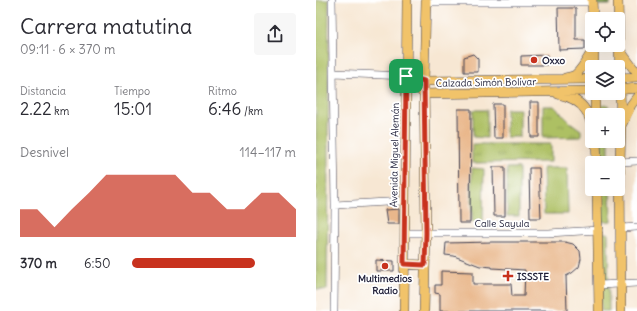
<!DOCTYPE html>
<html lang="es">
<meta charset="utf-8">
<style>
:root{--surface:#fff;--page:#f7f7f7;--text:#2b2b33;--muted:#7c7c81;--accent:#c8321e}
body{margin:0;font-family:Delius,sans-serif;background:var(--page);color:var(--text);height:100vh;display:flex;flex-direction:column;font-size:15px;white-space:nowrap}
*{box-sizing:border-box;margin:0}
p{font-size:13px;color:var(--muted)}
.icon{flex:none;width:22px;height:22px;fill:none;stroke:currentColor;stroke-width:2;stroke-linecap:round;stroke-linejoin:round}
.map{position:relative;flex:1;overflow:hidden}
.sheet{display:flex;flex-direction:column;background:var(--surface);width:316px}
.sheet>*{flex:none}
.controls{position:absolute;left:269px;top:12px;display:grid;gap:8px}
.controls a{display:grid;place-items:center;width:40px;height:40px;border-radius:4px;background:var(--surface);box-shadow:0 4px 16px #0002;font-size:20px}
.pin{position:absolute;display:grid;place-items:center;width:34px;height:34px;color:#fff;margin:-17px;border-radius:8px;box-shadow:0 2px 6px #0006}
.round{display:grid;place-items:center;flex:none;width:42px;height:42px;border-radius:4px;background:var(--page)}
.head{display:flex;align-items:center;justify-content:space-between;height:68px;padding:0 20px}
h1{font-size:22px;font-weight:600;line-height:30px}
.stats{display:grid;grid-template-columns:repeat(3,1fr);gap:6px;height:68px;padding:4px 20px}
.stats div{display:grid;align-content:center}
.stats b{font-size:17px;font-weight:600}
.stats small{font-size:11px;font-weight:400}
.stats p{font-size:11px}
.chart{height:112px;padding:8px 20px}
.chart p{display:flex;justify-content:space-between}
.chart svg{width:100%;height:72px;margin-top:4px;fill:var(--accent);opacity:.7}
ul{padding:0 20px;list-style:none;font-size:13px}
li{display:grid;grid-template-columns:64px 48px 1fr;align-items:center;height:30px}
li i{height:10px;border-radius:5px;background:var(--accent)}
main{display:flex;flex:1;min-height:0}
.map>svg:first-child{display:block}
.grass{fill:url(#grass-tufts);stroke:#68714f}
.forest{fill:url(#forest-firs);stroke:#56644a}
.park{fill:#adc063;stroke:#68714f}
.building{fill:#e9b78b}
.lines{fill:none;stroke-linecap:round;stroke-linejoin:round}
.minor-casing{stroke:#424052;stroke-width:8}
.major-casing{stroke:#424052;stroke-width:10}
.minor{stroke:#fff;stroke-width:7}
.major{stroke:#f1c36a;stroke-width:9}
.route-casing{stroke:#fff;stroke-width:8}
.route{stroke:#c8321e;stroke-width:5}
.poi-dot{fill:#c8321e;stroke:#fff;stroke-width:1.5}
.labels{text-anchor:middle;stroke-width:3.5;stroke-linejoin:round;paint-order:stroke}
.poi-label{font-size:10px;font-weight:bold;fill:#22223b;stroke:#fff;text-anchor:start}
.street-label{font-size:10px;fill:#22223b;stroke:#fff}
</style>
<main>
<section class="sheet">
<div class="head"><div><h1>Carrera matutina</h1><p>09:11 · 6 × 370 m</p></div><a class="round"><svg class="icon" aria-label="share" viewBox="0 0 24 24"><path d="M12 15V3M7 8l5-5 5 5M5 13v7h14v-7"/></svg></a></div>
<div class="stats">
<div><p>Distancia</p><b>2.22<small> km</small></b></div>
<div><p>Tiempo</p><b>15:01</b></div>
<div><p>Ritmo</p><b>6:46<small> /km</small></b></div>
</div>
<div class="chart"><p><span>Desnivel</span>114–117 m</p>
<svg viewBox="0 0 160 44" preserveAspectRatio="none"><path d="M0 44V27L10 27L20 38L30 27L40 17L50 6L60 6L70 6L80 6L90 6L100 17L110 17L120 27L130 27L140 17L150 17L160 27V44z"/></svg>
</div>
<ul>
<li><b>370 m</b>6:50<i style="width:75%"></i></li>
</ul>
</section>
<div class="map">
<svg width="321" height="311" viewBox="0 0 321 311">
<defs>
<pattern id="grass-tufts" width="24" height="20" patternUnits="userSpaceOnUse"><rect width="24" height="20" fill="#adc063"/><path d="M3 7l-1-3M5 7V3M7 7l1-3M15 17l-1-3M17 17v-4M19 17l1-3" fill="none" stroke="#8c9c53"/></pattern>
<pattern id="forest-firs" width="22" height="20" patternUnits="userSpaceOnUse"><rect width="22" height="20" fill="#8aa659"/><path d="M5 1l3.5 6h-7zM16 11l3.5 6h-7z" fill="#70874b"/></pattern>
</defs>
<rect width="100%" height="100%" fill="#fff"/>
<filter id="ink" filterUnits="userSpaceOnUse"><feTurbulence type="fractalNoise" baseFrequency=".025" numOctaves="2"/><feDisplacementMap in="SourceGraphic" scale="8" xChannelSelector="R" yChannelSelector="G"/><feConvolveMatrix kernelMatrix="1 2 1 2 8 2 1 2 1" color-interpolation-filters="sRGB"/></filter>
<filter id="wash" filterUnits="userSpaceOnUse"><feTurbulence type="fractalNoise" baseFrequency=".012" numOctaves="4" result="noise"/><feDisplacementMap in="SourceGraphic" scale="16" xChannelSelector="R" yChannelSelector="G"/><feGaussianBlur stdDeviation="0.9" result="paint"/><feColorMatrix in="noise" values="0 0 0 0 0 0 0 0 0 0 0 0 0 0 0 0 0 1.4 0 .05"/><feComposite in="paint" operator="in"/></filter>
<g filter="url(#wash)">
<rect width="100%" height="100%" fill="#f7e7d3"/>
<path class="grass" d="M227 106H238L254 122 265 130V137L227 138Z
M156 144H235V162L156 163Z"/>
<path class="forest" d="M280 0H294V5H280Z"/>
<path class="park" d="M0 0H13L11 290 0 289Z
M284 105H292V115H285Z
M190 109H204V137H190Z
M157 110H171V138L157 137Z
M285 141H293V163H285Z
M156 168 168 169 167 222H156Z
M191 168H203V216H191Z
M227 168H251L252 214H228Z
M285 189H294L295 221 285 222Z
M285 233H292L293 311H285Z"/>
<g id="blocks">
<path class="building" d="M242 8H260V40H269V49L243 50Z
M157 54 162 59V72H148V57Z
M231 55V65H205V56Z
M214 102H223V137H215Z
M177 104H187V138H178Z
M142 109H155L154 223H143Z
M177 167H189V216H178Z
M213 168H223L225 218H214Z
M83 209V224H71L69 210Z
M176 242H249L257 244 264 251 265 259 263 267 256 273 250 276 251 311H124V294L119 293V285H125V271L157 272V284H195L196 296H208L209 270 176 268V267L165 266H164L138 256 129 255 130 243Z
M60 260 78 261V271H60Z"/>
</g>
</g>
<g filter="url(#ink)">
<use href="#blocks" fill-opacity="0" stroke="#424052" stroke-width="1"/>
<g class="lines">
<g class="minor-casing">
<path id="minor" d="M16 0 19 205 18 311
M110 2H276
M17 73 90 76
M304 162 321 161
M19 205 88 201
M305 228 321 227
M89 233H232L283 230
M284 285 321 283"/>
</g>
<g class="major-casing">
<path id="major" d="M276 0 277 19
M302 0 305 127 304 162 305 311
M278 48V67
M303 49 317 68 321 71
M90 76 108 94 276 91
M249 78C252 77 256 77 259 75 266 70 273 56 278 48
M302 78 321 77
M103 79 108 81 276 79
M302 90 321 88
M279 93V115
M242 94C252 96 264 101 270 111 273 115 274 121 276 126
M306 124 315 105 321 97
M280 141 281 163
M281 189 283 311
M88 264 109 265
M88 311 91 0
M108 311 110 233 108 81 110 0"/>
</g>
<use href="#minor" class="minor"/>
<use href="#major" class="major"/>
</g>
</g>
<g class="lines" filter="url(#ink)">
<g class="route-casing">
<path id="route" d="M90 76 108 81 110 233 109 265 88 264Z"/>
</g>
<use href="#route" class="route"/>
</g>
<g class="poi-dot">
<circle cx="218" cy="60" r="4"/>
<circle cx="69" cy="266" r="4"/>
<path d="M190 270h4v4h4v4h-4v4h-4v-4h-4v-4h4z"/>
</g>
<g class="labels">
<g class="poi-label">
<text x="226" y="64">Oxxo</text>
<text x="201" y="280">ISSSTE</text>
<text x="69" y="282" text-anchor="middle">Multimedios<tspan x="69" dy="12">Radio</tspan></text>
</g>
<g class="street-label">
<text transform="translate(170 82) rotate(-1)" y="4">Calzada Simón Bolívar</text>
<text transform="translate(78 155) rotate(-89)" y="4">Avenida Miguel Alemán</text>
<text x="186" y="227">Calle Sayula</text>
</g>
</g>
</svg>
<div class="controls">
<a><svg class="icon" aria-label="locate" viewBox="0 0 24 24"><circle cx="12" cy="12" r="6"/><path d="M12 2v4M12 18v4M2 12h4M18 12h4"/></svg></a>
<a><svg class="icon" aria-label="layers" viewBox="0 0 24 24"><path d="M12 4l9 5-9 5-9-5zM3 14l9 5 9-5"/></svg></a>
<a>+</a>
<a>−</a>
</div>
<div class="pin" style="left:90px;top:76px;background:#1e9e55"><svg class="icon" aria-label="arrive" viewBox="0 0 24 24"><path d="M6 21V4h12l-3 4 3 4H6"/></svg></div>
</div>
</main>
